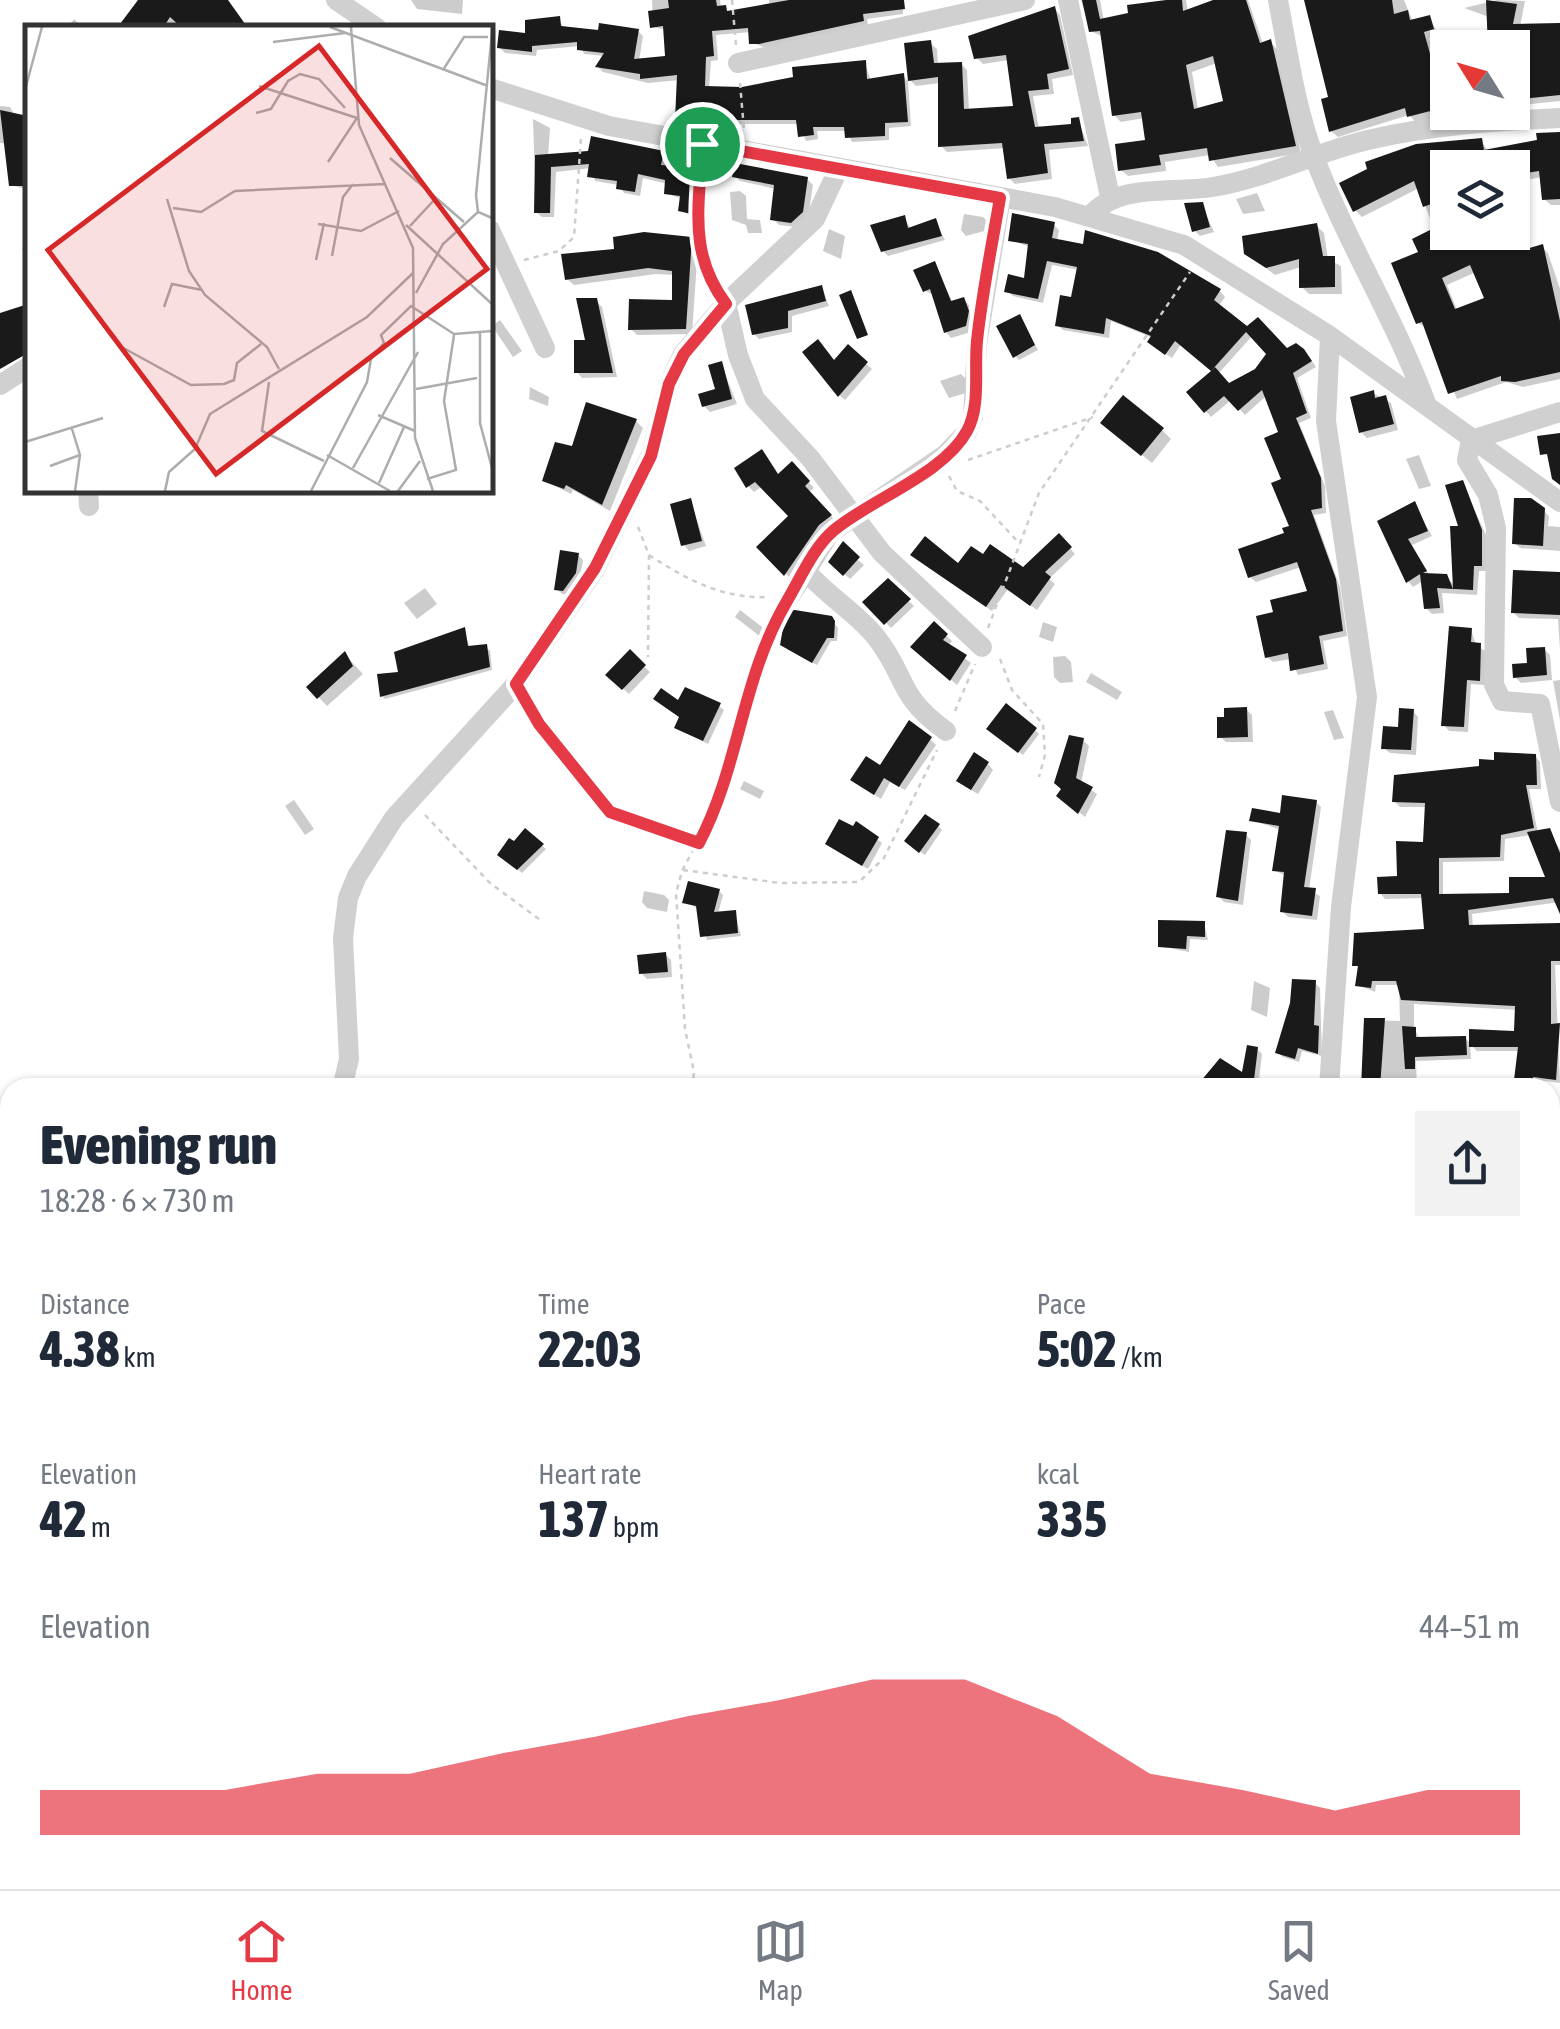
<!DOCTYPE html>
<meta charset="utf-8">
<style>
:root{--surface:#fff;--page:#f2f2f3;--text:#1f2937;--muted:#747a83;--line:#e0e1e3;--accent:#e63946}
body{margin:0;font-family:"Asap Condensed",sans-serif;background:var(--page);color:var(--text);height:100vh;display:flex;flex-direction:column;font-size:38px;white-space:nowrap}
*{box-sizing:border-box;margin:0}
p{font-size:32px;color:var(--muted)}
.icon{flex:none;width:55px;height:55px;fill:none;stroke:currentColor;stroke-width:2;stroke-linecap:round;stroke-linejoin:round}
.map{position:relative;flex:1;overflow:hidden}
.details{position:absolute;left:0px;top:1078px;width:1560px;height:812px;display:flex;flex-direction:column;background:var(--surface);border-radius:30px 30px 0 0;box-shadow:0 2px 8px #0004}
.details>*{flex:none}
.needle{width:65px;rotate:307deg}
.controls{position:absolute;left:1430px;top:30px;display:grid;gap:20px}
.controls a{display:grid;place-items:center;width:100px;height:100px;border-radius:0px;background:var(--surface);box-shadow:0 2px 8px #0004;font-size:50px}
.pin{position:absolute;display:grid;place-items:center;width:85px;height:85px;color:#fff;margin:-42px;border:5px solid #fff;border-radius:50%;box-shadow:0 2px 10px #0007}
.round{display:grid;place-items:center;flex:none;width:105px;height:105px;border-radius:0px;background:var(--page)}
.overview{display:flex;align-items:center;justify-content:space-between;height:170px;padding:0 40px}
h1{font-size:55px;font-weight:800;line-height:75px}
.figures{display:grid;grid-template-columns:repeat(3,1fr);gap:15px;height:170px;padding:10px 40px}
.figures div{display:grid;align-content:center}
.figures b{font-size:50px;font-weight:800}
.figures small{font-size:28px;font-weight:400}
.figures p{font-size:28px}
.chart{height:280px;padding:20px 40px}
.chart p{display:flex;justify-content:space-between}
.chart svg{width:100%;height:180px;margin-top:10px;fill:var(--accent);opacity:.7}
.menu{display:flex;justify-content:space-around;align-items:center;height:140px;border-top:2px solid var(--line);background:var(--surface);font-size:28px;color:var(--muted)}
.menu a{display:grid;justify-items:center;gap:5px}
.menu .active{color:var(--accent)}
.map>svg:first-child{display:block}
.shadow{fill:#0003;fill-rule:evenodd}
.building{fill:#1a1a1a;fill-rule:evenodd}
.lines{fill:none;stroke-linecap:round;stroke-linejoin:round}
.path{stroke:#cdcdcd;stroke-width:2.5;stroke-dasharray:5 5;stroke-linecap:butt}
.street{stroke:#d0d0d0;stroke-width:20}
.route-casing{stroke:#fff;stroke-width:20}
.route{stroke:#e63946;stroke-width:12}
.inset-road{fill:none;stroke:#adadad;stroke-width:2.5}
.view{fill:#d62828;fill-opacity:0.15;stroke:#d62828;stroke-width:5}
.inset-edge{fill:none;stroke:#333;stroke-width:5}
</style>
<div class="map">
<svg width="1560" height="1889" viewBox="0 0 1560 1889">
<rect width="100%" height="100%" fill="#fff"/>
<path class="shadow" d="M141 0H226L177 21 173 28H119Z
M411 0H463L462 14 417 9Z
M652 0H720L721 8 730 13 769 8V0H903V14L867 19 868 26 765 48 752 42 751 32 716 35 718 60 711 61 709 89H742L865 63 871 81 903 76 908 81 911 126 889 128V140L852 142 847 131H817L818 139 806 141 799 124H683L678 119 680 80 648 83 603 72 598 67 605 56 584 54 580 46 537 50 536 56 505 53 500 48 559 19 564 29 638 31 643 36 639 61 667 59 666 30 653 27Z
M1081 0H1100L1104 21 1170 0H1186L1188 12 1220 0H1248L1263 44 1270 42 1277 49 1301 153 1218 167 1210 155 1165 162 1166 171 1128 176 1121 170 1148 142 1144 118 1121 122 1114 115 1103 37 1091 31ZM1217 63 1226 103 1198 110 1192 72Z
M1307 0H1404L1413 22 1429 17 1439 36 1429 38 1436 63H1448V112H1463L1416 122 1409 115 1338 137 1331 131V99Z
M1497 0 1525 1 1520 27 1560 25V101L1512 106V48L1489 17 1464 8Z
M1055 9 1060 15 1073 75 1052 79 1054 94 1033 96 1039 129 1074 126 1078 120 1088 146 1049 150 1052 179 1015 184 1009 178 1005 148 947 152 941 146 940 83 916 86 910 80 930 43 937 49 938 65 961 64 967 70 969 111 1016 109 1009 60 983 64 977 58Z
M74 19 84 28H67Z
M0 106 10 107 15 116 28 118V190L11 185 9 144 0 143Z
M533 119 550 128 548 157 663 153 668 158 666 168 696 171 701 176 697 218 681 211 682 199 666 193 668 184 643 178 640 196 624 193 619 185 595 181 591 168 556 172 554 217H542L536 212Z
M1560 134V205H1551L1544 199 1542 177 1514 182 1529 250 1542 247 1548 253 1560 289V379L1523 387 1506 382 1457 399 1427 328 1418 323 1422 253 1434 230 1419 188 1362 217 1355 210 1481 141 1488 151ZM1448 168H1512V232H1448ZM1476 272 1487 300 1457 310 1447 285Z
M735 176 807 179 813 185 808 218 797 227 779 225 773 219 776 189 740 181Z
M740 191 746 196 747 219 760 220 762 233H748L746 225 732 220 730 192Z
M1257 193 1265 211 1243 214 1236 199Z
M1202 205 1214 232 1200 236 1194 230Z
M964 214 983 217 989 223 988 230 966 236 961 230Z
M904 218 911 229 935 221 945 240 888 256 883 251Z
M1053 224 1059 230 1057 241 1157 254 1220 291 1225 297 1218 307 1247 330 1287 351 1309 357 1316 367 1297 378 1311 418 1299 423 1325 486 1326 513 1314 515 1340 587 1347 636 1323 641 1328 669 1298 675 1291 659 1273 662 1267 657 1276 614 1310 593 1301 567 1256 582 1250 577 1292 528 1282 433 1266 396 1245 415 1231 400 1211 417 1189 392 1214 371 1181 344 1172 358 1156 347 1153 338 1111 321 1109 338 1063 330 1057 325 1073 300 1079 270 1052 265 1043 303 1013 296 1007 291 1026 281 1030 247 1010 240ZM1253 335 1270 353 1256 371 1229 386 1218 374Z
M1316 225 1324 233 1328 259 1341 266 1342 294H1309L1302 287 1301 267 1275 275 1246 253Z
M829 229 845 236 841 259 823 251Z
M691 239 698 246 692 334 637 335 631 329 674 302 675 275 656 274 574 285 567 279Z
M28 246V270L22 248Z
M934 264 953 303 964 300 969 305 971 332 951 338 946 332 934 295 925 291Z
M822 288 829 306 792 316V332L759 339 754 334 748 307Z
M596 301 602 307 617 377 582 378 577 372Z
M1020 317 1038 350 1019 360 1015 356Z
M500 320 522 351 513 357 492 326Z
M848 348 872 369 845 400 839 395 834 363Z
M721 364 737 404 710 412 704 406 718 391Z
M961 374 966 379V393L949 398 940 381Z
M530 387 549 397 548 406 529 399Z
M1373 393 1391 403 1398 430 1367 438 1361 432Z
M636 421 643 428 610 511 573 490 571 494 545 481 574 449Z
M1162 430 1171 439 1152 463 1112 431Z
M762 453 779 477 792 464 814 488 808 493 836 521 791 579 760 547 792 516 761 487 754 492 748 486Z
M1419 455 1431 486 1419 489 1406 459Z
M1462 483 1487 537 1486 571H1479L1477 595 1442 593 1444 613 1432 614 1426 608 1423 581 1413 587 1408 581 1380 522 1414 504 1432 536 1412 545 1430 576 1446 577 1456 587Z
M690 501 706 546 689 551 684 545Z
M1543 510 1549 516 1548 526 1560 527V551L1520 548 1515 543Z
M1059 537 1075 554 1049 579 1055 584 1037 610 1008 589 992 611 919 561 958 567 984 558 1023 570Z
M841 546 864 565 850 579 831 562Z
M578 555 583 560 580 578 569 595 562 594 557 589Z
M1560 574V650L1558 619 1519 618 1513 612Z
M888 581 914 606 891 628 866 602Z
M425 588 437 604 417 619 404 603Z
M740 610 771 634 766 641 735 617Z
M831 619 838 628 837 641H831L817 665 787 649Z
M1043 622 1057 627 1053 642 1039 637Z
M934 624 952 641 948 646 971 663 957 685 914 647Z
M464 630 470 648 490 650 492 670 385 699 382 696 401 674Z
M1471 630 1476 645 1485 651V685L1471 684 1468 732 1449 731 1444 725Z
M1544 649 1550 655 1552 680 1521 683 1515 677Z
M630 653 650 672 629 694 609 675Z
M345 655 363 674 327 706 309 687Z
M1065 656 1071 662 1073 682 1060 683 1054 677 1053 657Z
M1091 673 1122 692 1117 700 1086 682Z
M1560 680V720L1553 681Z
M679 704 719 706 724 710 708 744 677 728 681 718Z
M1246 709 1252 715 1253 742H1226L1220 737Z
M1333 710 1344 738 1334 740 1324 712Z
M1413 711 1418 717 1416 755 1390 753 1384 748Z
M1035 730 1039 734 1023 755 994 733Z
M930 739 936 745 905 790 890 782 881 799 859 785Z
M1083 740 1089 746 1081 783 1097 794 1085 817 1065 801Z
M1535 756 1540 762 1541 789H1529L1538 833 1549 831 1560 850V902L1472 914 1473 928 1560 926V965H1555L1560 1083 1537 1080 1536 1088H1515L1520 1051H1477L1470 1044 1471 1059 1416 1061 1417 1088H1364L1367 1020 1400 1021 1399 985H1376L1375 992 1358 985 1357 935 1427 931 1424 898 1385 899 1380 893 1399 879 1425 845 1428 807H1400L1395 802 1482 769ZM1531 835 1548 880 1511 895 1443 896V862L1504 861 1505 839ZM1414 1004 1518 1010 1516 1033 1471 1044 1465 1038 1420 1039 1414 1028Z
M988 764 993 770 978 794 964 786Z
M744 781 764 791 760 799 740 789Z
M294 800 314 829 305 835 285 806Z
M1316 802 1321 807 1309 890 1320 896 1317 920 1288 917 1282 911 1286 876 1274 870 1281 830 1252 820 1282 816Z
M938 826 942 830 925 855 911 845Z
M525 831 546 849 522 873 504 858Z
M1246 835 1251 840 1243 905 1224 902 1218 896Z
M877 839 882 843 868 869 833 848Z
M644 891 664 895 669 900 667 912 647 908 642 902Z
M719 891 723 895 718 914 735 913 741 936 707 940 699 909 685 902Z
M1204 923 1208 940 1190 939 1189 952 1160 946Z
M665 954 671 960 672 977 647 979 641 973Z
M1254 981 1270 988 1267 1017 1251 1010Z
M1315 983 1320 988 1322 1056 1302 1051 1299 1062 1283 1057 1278 1053Z
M1257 1049 1262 1054 1258 1088 1244 1077Z
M1550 1167 1560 1195 1550 1202Z
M1550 1251 1557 1257 1560 1301 1550 1279Z
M1560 1336V1392L1550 1368V1340Z
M1560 1549V1578L1550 1585V1563Z
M608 1880H631L633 1889H612Z
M1080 1880H1148L1151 1889H1083Z
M1313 1880H1338L1340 1884 1318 1889Z"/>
<path class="building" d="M138 0H228L248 28H182L170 17 163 28H117Z
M668 0H716L717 6 726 5 727 11 789 0H904L905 9 863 14 864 21 759 44H749L748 28 712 31 714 56 706 57 705 86 742 87 793 77 792 67 866 60 867 79 904 73 908 122 885 123V136L845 138 844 127H813L814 135 798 137 796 120H675L677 75 640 79V74L595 67 604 53 577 50V42L532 46V52L497 48 499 30 525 33V20L560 16 561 26 598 30 599 23 639 29 634 59 665 56 663 26 650 28 648 11 669 8Z
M1082 0H1096L1100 19 1128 13 1127 5 1166 0H1182L1183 11 1213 0H1246L1260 43 1271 39 1296 146 1209 161 1207 148 1159 155 1161 165 1118 171 1115 144 1145 140 1141 112 1112 116 1100 31 1089 32ZM1213 56 1223 101 1194 109 1186 65Z
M1304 0H1392L1394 14 1408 10 1410 20 1430 15 1434 29 1424 32 1432 61 1448 60V88H1441L1446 107 1407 117 1405 108 1329 132 1321 99 1328 97Z
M1486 0 1517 4 1513 24 1560 23V95L1512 100 1517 48H1488Z
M1055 6 1069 69 1047 74 1049 89 1028 91 1035 127 1071 124V118L1079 117 1084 141 1044 144 1048 173 1007 179 1002 143 938 147V77L908 81 904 43 931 40 934 63 962 62 964 109 1013 106 1006 55 974 59 968 36Z
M0 110 28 116V186H9Z
M1560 132V199L1542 200 1539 171 1512 175V168H1448V198L1423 207 1414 181 1353 212 1339 183 1367 169 1365 162 1416 144 1482 138 1484 150 1537 140 1536 133Z
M591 136 664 151 661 165 697 168 692 214 678 211 680 196 664 194 665 180 638 174 635 192 616 189 617 181 587 177 589 164 551 167 550 213H534L535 155 588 151Z
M735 163 808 177 803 212 791 223 770 220 774 185 732 177Z
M1203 202 1210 227 1192 232 1184 203Z
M1012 213 1055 222 1052 238 1083 244 1085 230 1158 252 1221 289 1214 300 1247 326 1258 317 1287 348 1296 343 1304 349 1312 361 1293 373 1307 413 1296 418 1321 478 1322 508 1311 510 1336 579 1343 631 1319 636 1324 664 1290 671 1288 653 1265 658 1256 616 1273 612 1270 600 1307 591 1297 562 1248 578 1238 549 1284 533 1282 528 1289 526 1271 483 1281 479 1264 438 1278 432 1262 390 1238 411 1224 396 1204 413 1186 392 1211 371 1175 341 1165 355 1147 342 1151 336 1106 318 1104 334 1055 326 1060 295 1071 297 1077 267 1047 261 1038 299 1004 292 1008 274 1024 278 1028 244 1008 241ZM1246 332 1266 354 1255 369 1229 383 1215 367 1211 371Z
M905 215 908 228 936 218 942 236 881 252 870 225Z
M1317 223 1323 256H1335V287L1299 288V259L1266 268 1244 254 1242 236Z
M1442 224 1445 232H1520L1526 249 1543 244 1560 321V372L1515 382 1501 381V376L1448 394 1422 322 1416 324 1391 263 1418 252 1412 239ZM1470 265 1484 298 1455 309 1442 278Z
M644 232 692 237 686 329 628 330 629 299 672 300V271L648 268 565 280 561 254 614 249 613 237Z
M935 261 951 301 964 297 969 311 966 326 944 333 930 289 923 292 913 270Z
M822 285 826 301 788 311V328L752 335 745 305Z
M851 290 868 335 857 339 839 295Z
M576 298H597L613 373H574V340H585Z
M28 304V353L0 369V313Z
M1020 314 1035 345 1013 358 996 326Z
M818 339 834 360 848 344 868 362 838 397 802 352Z
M722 361 732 399 702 407 698 394 715 389 708 365Z
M1374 390 1375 398 1386 395 1394 424 1359 433 1350 397Z
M1123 395 1164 428 1141 456 1100 423Z
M586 402 637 419 602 505 566 485 564 489 542 481 555 442 572 446Z
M1560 433V485L1552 479 1547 454 1540 455 1537 436Z
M762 449 778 474 792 461 810 481 805 486 832 515 819 525 784 576 756 547 788 516 755 482 746 488 734 468Z
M1463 480 1482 530V566H1474L1473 590 1437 588 1440 608 1424 609 1420 574 1406 583 1377 521 1415 501 1428 531 1408 539 1427 571 1423 573 1447 574 1453 589 1450 526H1458L1445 485Z
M691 498 702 541 681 546 670 504Z
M1514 498H1531L1545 508 1543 546 1512 544Z
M1059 533 1072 547 1045 572 1051 577 1030 606 1001 585 986 607 910 555 925 536 958 563 971 546 983 554 990 544 1023 567Z
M843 541 860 557 843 576 828 562Z
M560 550 579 553 576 573 563 591 554 590Z
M1513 570 1560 572V615L1511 613Z
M888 578 911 599 884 625 862 602Z
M795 610 832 616 835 621 834 638H827L812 663 780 645 786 611Z
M934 621 948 634 943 640 967 655 950 681 910 647Z
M1449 626 1472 628 1471 642 1481 643 1480 681 1467 680 1464 727 1441 726Z
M465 627 468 646 487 644 490 667 380 697 377 674 398 672 394 652Z
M1545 647 1547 675 1513 678 1512 664 1527 663 1526 648Z
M630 649 646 665 622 690 605 675Z
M345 651 353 666 317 699 306 687Z
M685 687 721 703 703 741 674 728 679 717 653 699 661 688 678 700Z
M1006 703 1037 728 1018 753 986 729Z
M1247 707 1248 737 1217 738V717H1224V708Z
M1399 708 1414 709 1411 750 1381 749 1383 726 1398 727Z
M909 720 932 737 899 787 884 778 874 795 850 780 866 756 880 765Z
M1069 735 1084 738 1076 778 1093 787 1078 814 1056 796 1061 789 1054 783Z
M974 752 989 762 971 790 956 781Z
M1494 752 1536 754 1537 785H1526L1534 828 1501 835 1500 857 1439 858V894L1509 893V877H1545L1527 832 1550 828 1560 853V914L1553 898 1468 910 1469 925 1560 923V961H1551V1024L1560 1023 1556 1080 1533 1077 1532 1088H1513L1518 1047H1469V1029L1514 1031 1515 1006 1401 1000 1396 981H1372L1371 988 1355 986 1358 966H1352L1354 933 1424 929 1421 894H1378L1377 877 1397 876 1396 841 1423 842 1425 803 1392 802 1394 775 1479 766V759L1494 760Z
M1282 795 1317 800 1304 887 1316 888 1312 916 1280 912 1284 872 1272 871 1279 826 1249 821 1252 808 1280 813Z
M925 814 940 824 919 853 904 841Z
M839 819 853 826 856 821 879 837 862 866 825 844Z
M525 828 544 844 517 870 497 855 509 838 514 841Z
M1226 830 1247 832 1238 901 1216 897Z
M688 881 720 889 714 912 736 910 738 933 700 937 696 906 682 903Z
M1158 920 1205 921V937L1187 936 1186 949 1158 947Z
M666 952 668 972 639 974 637 955Z
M1292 979 1316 980 1314 1025 1319 1026 1318 1054 1298 1048 1295 1059 1275 1053 1290 1003Z
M1364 1018H1385L1380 1088H1361Z
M1402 1026 1416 1027V1037L1466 1036 1467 1055 1415 1057V1069H1405Z
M1247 1045 1258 1047 1254 1080 1265 1088H1195L1220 1058 1242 1072Z"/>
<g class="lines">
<path class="path" d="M732 0 736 45
M740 83 744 130
M702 161 699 254 715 289
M524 260 559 251 574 237 581 138
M968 460 1093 417
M949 476 957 491 980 501 1020 544
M638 527 649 555 648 657
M649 555C686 579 722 599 768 597
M988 628 1039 493 1190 272
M1000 659 1012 690 1043 724 1045 755 1039 777
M525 704 610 812 698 843
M955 711 975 664
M425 815 490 883 543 922
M683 870 780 883 859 882 884 858 937 750
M692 1088 694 1072 685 1029 676 893 682 871 723 793 749 683 781 613
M1550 1152 1560 1179
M1550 1495 1556 1507
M769 1880 771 1889
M1041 1880 1052 1889"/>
<path class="street" d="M336 0 377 28
M1068 0 1110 197
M1278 0C1288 52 1295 106 1314 156 1346 242 1396 320 1427 406
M738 63 1025 0
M490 88 609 126 1055 207 1184 245 1330 336 1560 502
M1090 216C1120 182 1171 194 1213 187 1267 178 1316 152 1368 140 1430 125 1497 121 1560 118
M490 230 545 348
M726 303 738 355 755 399 810 458 882 553 982 647
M0 385 28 367
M1560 412 1471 440 1467 460 1488 495 1496 528 1494 685 1502 701 1540 704 1560 802
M88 490 89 506
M806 571C827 596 857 613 876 637 908 678 896 695 946 731
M789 598 830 533 946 454 967 432 973 417 977 344 1001 197
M342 1088 349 1059 343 938 348 898 357 876 394 818 516 684 595 569 651 455 669 384 683 354 726 303 815 219 839 168
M1329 1088 1341 907 1367 697 1326 421 1330 336
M1550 1529 1560 1524
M1369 1880 1373 1889
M677 1889 696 1880"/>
</g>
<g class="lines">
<g class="route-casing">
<path id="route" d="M702 144 1000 198C992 245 982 293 977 341 974 370 981 405 967 431 944 474 869 500 833 531 814 547 800 579 787 601 741 679 740 765 699 843L610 812 539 724 516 684 595 568 651 456 669 384 684 354 726 304C687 252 700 205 702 144Z"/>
</g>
<use href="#route" class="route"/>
</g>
<g transform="translate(25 25)">
<rect width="468" height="468" fill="#fff"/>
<path class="inset-road" d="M305 2 463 61M326 2 334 100 388 223 390 413 408 466M467 8 451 170 453 187 467 193M248 17 320 8M418 45 439 12H463M234 61 332 93 303 137M0 65 17 2M231 88 246 84 263 56 275 49 294 54 320 83M365 133 439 197M142 174 164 246 180 270 242 322 254 344M148 183 176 187 210 166 360 159M293 199 336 206 374 186M381 200 467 279M385 201 411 173M307 231 318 172 328 159M291 235 299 198M391 268 418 219 453 187M139 282 147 259 177 265M455 308V398L467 443M93 320 166 360 199 359 209 355 212 338 236 319M244 357 237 406 299 436M391 364 452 353M353 390 390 406M47 404 55 430 50 466M0 417 78 393M302 430 365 466M25 441 55 430M328 443 393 327M402 454 431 445 419 376 429 310M354 458 379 402M140 466 144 447 170 424 185 389 342 292 388 248M286 466 342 357 346 334 359 318 356 310 386 281 429 309 467 306M373 466 395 436"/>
<path class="view" d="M294 21 462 244 191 449 23 225Z"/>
<rect width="468" height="468" class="inset-edge"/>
</g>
</svg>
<div class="controls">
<a><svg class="needle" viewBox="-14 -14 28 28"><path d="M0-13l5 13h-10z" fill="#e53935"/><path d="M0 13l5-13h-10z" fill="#747a83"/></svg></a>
<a><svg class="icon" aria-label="layers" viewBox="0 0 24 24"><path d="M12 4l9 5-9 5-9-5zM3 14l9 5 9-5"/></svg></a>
</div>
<div class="pin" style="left:702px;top:144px;background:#1e9e55"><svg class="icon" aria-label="arrive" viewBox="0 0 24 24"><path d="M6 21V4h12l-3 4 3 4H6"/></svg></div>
<section class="details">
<div class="overview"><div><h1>Evening run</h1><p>18:28 · 6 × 730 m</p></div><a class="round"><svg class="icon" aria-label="share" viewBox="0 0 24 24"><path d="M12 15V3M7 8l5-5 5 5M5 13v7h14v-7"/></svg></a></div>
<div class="figures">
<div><p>Distance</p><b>4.38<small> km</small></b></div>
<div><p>Time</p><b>22:03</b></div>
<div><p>Pace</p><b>5:02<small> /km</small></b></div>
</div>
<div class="figures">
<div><p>Elevation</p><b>42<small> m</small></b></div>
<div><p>Heart rate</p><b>137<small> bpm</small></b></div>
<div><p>kcal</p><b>335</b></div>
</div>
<div class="chart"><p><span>Elevation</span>44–51 m</p>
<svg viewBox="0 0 160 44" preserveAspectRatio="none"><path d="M0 44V33L10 33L20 33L30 29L40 29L50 24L60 20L70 15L80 11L90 6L100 6L110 15L120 29L130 33L140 38L150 33L160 33V44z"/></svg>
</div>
</section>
</div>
<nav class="menu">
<a class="active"><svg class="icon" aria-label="home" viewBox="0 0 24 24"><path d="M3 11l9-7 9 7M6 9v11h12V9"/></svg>Home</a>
<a><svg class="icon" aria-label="map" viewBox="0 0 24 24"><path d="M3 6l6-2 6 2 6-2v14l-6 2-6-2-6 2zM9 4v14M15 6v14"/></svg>Map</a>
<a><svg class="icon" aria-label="saved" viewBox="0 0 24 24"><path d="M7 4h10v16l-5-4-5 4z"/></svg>Saved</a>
</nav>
